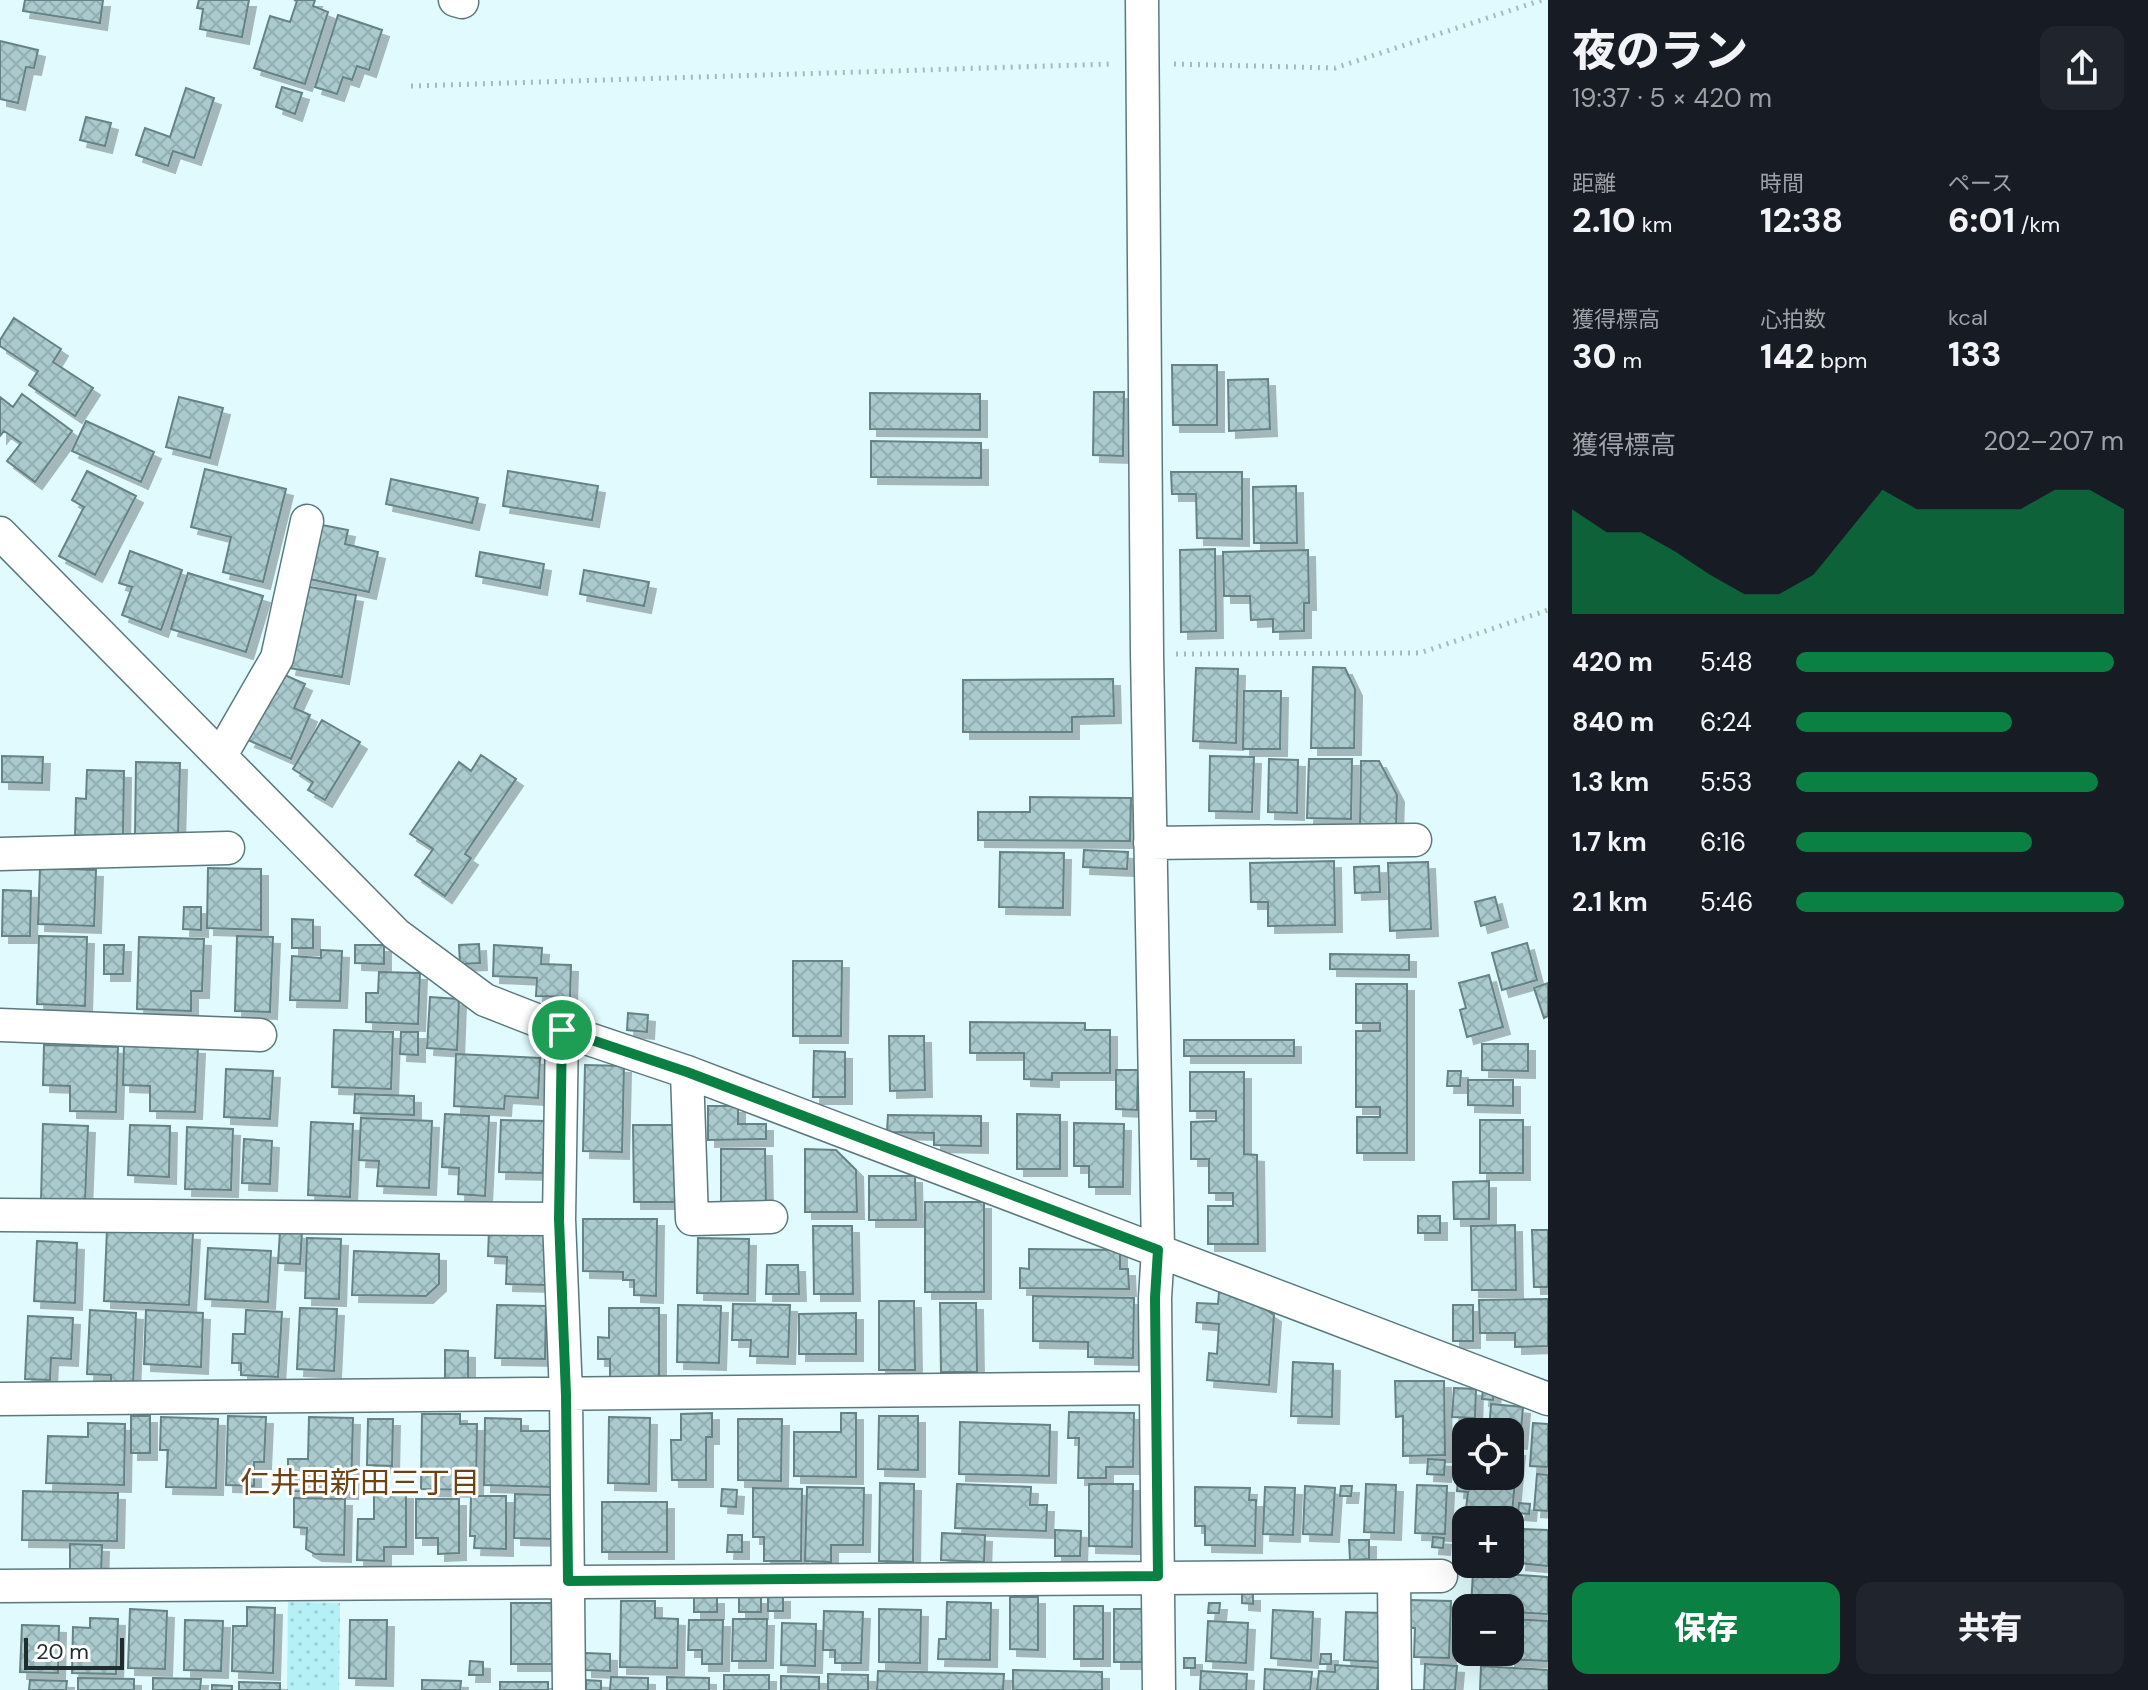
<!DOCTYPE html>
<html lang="ja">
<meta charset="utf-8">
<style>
:root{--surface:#171b24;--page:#20242c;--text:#f1f3f6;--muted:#9ea1a6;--accent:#0b8043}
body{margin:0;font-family:"DM Sans","Noto Sans JP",sans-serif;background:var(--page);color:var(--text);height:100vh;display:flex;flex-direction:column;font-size:30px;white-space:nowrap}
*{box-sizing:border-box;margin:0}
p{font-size:26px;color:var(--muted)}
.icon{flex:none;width:44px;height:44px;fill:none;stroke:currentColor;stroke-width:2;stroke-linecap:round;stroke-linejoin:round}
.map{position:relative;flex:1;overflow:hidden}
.side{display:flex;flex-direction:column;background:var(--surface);width:600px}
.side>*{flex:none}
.buttons{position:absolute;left:1452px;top:1418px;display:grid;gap:16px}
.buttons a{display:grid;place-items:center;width:72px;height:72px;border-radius:16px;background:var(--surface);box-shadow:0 8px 32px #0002;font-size:40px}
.scale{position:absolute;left:24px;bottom:20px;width:100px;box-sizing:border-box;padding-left:8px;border:4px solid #202d2f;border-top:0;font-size:22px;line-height:28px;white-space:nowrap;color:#202d2f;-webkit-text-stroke:6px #fff;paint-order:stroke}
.pin{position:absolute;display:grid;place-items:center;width:68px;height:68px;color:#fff;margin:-34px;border:4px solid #fff;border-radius:50%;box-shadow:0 2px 8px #0007}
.round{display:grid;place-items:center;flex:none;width:84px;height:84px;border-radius:16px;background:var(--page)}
.headline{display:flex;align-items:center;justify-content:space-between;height:136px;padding:0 24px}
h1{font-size:44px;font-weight:800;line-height:60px}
.figures{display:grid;grid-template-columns:repeat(3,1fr);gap:12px;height:136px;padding:8px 24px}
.figures div{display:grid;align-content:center}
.figures b{font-size:34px;font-weight:800}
.figures small{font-size:22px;font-weight:400}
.figures p{font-size:22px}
.chart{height:224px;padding:16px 24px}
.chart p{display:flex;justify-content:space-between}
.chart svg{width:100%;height:144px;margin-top:8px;fill:var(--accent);opacity:.7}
.primary-button{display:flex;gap:16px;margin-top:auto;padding:16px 24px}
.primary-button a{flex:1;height:92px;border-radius:16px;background:var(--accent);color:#fff;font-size:32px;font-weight:800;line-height:92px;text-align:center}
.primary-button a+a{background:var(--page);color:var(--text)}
ul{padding:0 24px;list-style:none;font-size:26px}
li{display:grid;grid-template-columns:128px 96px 1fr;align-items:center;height:60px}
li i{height:20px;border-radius:10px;background:var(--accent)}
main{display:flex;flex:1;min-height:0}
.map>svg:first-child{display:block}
.grass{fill:url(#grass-dots)}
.building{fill:url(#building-cross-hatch);stroke:#658386;stroke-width:2;filter:url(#shadow)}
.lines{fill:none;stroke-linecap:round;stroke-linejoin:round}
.street-casing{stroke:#5b797d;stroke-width:35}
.path{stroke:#a4babc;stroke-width:5;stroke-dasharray:2 6;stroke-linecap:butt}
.street{stroke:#fff;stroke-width:32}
.route-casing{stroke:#fff;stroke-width:16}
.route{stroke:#0b8043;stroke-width:10}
.labels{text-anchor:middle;stroke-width:6;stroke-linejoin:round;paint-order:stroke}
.neighbourhood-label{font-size:30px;fill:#6a4415;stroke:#fff}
</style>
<main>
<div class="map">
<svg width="1548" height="1690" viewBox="0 0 1548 1690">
<defs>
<pattern id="grass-dots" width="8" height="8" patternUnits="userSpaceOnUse" patternTransform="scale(2)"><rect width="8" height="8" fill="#b6f0f7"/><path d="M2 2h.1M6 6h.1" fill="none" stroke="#9cced4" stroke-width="1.8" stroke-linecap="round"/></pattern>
<pattern id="building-cross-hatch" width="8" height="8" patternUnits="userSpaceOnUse" patternTransform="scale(2)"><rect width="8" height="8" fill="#aacace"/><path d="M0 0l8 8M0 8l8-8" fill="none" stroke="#92aeb1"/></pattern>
<filter id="shadow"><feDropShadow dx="7" dy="7" stdDeviation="0" flood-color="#0004"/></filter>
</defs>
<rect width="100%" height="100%" fill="#e0fafd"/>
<path class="grass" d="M288 1602 340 1603 339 1690H287Z"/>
<path class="building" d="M25 0H103L100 23 23 11Z
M199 0H249L242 37 200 29 203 9 197 8Z
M294 0H315L313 6 328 12 305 84 254 68 270 16 290 22 297 1Z
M338 15 382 30 369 70 357 66 352 80 343 77 337 94 315 87Z
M0 41 38 50 34 68 26 67 18 103 0 99Z
M282 87 302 93 295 114 276 107Z
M186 88 214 98 194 158 173 151 168 166 136 155 145 128 170 137Z
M86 117 111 123 105 146 80 140Z
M14 318 61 349 53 362 93 388 75 416 29 385 38 371 0 346V340Z
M1172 365H1217V425H1173Z
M1268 379 1270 429 1229 431 1228 380Z
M1094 392H1124L1123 456 1093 455Z
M870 393 980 394V430L870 429Z
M22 394 72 431 35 482 7 461 21 443 4 431 0 436V397L13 407Z
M179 397 223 408 210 458 166 447Z
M86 421 154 452 141 482 72 451Z
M871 441 981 443V478L871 477Z
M205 469 286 489 263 582 223 572 231 537 191 527Z
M87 471 136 496 95 575 59 556 84 507 72 500Z
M508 471 598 486 592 520 503 506Z
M1171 472H1242V539L1197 538 1196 494H1172Z
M391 479 478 498 472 523 386 504Z
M1296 486 1297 543H1254L1253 487Z
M317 524 348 530 345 544 378 552 369 592 305 578Z
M1215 549 1216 631 1181 632 1180 550Z
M1308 550 1309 603H1304V631L1273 632V619L1251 620 1250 596H1224L1223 552Z
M130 551 182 570 161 630 122 615 132 587 119 583Z
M480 552 544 564 540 588 476 576Z
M584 570 649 582 644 606 580 594Z
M188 573 263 596 246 652 171 629Z
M304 586 356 595 342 677 289 668Z
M1313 667 1345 668 1355 689 1354 748H1311Z
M1196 668 1238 669 1236 743 1193 741Z
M278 672 305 684 294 708 310 715 291 759 248 740Z
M1113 679 1114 716 1072 717V732H963V680Z
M1244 691H1281L1280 749H1243Z
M322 720 360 742 325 800 308 790 313 782 293 769Z
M481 755 516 779 465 854 471 858 445 896 415 875 433 849 410 834 459 762 471 771Z
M2 756 43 757 42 783 2 782Z
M1210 756 1254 757 1252 812 1209 811Z
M1269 759 1298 760 1297 813 1268 812Z
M1309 759H1352L1351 819 1307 818Z
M1361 761H1379L1397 795 1396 827 1360 826Z
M136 762 180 763 178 836 135 835Z
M87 770 124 771 123 838 75 837 76 798 86 799Z
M1030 797 1131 798 1130 841 978 840V812H1030Z
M1084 850 1128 852 1127 869 1083 867Z
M1000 852 1064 853 1063 908 999 907Z
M1334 861 1335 925 1268 926V902H1251L1250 863Z
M1428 862 1431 929 1390 931 1388 863Z
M1379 866 1380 892 1355 893 1354 867Z
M40 868 96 870 94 926 38 924Z
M208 868 261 869V930L207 928Z
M3 890 31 891 30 936H2Z
M1495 897 1501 920 1481 926 1475 902Z
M184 907H201V930L183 929Z
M292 919 313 920V948H292Z
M39 936 87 937 85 1006 37 1004Z
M237 936 273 937 270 1012 235 1011Z
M139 937 204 939 202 991H191V1011L137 1009Z
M1527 943 1537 980 1502 990 1492 953Z
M479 944 480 963 460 964 459 945Z
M104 945H124L123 974H104Z
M355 945H384V964L355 963Z
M494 945 542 948 541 964 571 965 570 997 536 996 537 978 493 976Z
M321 950 342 951 340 1001 290 1000 292 956 321 958Z
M1330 954 1409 955V970L1330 969Z
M793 961H842L841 1036H793Z
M379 972 420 973 418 1024 366 1022V993H378Z
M1489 975 1503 1027 1467 1037 1460 1010 1466 1008 1459 983Z
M1548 983V1016L1544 1018 1534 988Z
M1356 984H1407V1153H1357V1117H1380V1107H1356V1031H1380V1023H1356Z
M430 997 459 999 457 1050 427 1048Z
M628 1013 648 1015 647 1032 627 1030Z
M970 1022 1085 1023V1030H1110V1073H1052V1080L1024 1079V1053H970Z
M334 1030 393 1032 391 1089 332 1087Z
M401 1032H418V1055L400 1054Z
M889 1036H924L925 1090 890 1091Z
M1184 1040H1294V1056H1184Z
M124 1044 198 1047 195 1112 150 1111V1086L123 1085Z
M1482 1044H1528V1071L1482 1070Z
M44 1045 118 1047 116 1112 70 1111V1086L43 1085Z
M814 1051 845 1052V1097H813Z
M456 1054 540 1058 538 1098 505 1096 504 1109 454 1106Z
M585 1065 624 1066 622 1152 583 1151Z
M226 1069 273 1071 270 1119 224 1117Z
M1116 1070H1138L1137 1110 1116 1109Z
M1448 1071H1461L1460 1086H1447Z
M1190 1072H1244V1154L1257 1155 1258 1244H1208V1206H1233V1193H1209V1159H1191V1122L1216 1121V1111H1190Z
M1468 1080H1513V1106L1468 1105Z
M355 1094 414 1096V1115L354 1113Z
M708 1106H738V1124H766V1139L708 1140Z
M445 1114 489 1116 485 1196 458 1194 459 1168 442 1167Z
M1017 1114 1060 1115V1169H1017Z
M888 1115 981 1116V1146L934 1145V1133L887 1132Z
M361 1118 432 1121 429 1188 377 1186 379 1161 359 1160Z
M501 1120 545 1121 543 1173 499 1172Z
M1480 1120H1523V1173H1480Z
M311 1122 353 1124 350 1197 308 1195Z
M1074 1123 1124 1124 1123 1187H1089V1166H1074Z
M43 1124 88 1126 85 1202 41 1201Z
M130 1125 170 1126 169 1177 128 1175Z
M633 1125H679L678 1202H634Z
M187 1127 233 1129 231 1190 185 1189Z
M244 1139 272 1141 270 1184 242 1183Z
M721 1149H765L766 1205H721Z
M805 1149 836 1150 856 1170 857 1212H805Z
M869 1176H915L916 1220H869Z
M1489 1181V1219H1454L1453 1182Z
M925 1202H984V1292H925Z
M1418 1216H1440V1233H1418Z
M583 1219H657L656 1296 634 1295V1280H623V1272L583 1271Z
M1515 1225 1516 1290H1472L1471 1226Z
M813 1226H852L853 1294H814Z
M107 1229 193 1233 189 1305 104 1301Z
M489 1230 547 1232 545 1285 506 1284 507 1257 488 1256Z
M1532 1230H1548V1287H1534Z
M280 1231 302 1232 300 1264 278 1263Z
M307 1238 341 1239 339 1299 305 1298Z
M698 1238 749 1239 748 1294 697 1293Z
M37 1241 77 1243 75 1303 34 1301Z
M208 1248 271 1251 268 1302 205 1299Z
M1029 1249 1120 1250V1269H1128L1129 1289 1020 1288V1268L1029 1269Z
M354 1251 439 1254V1284L426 1296 352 1295Z
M767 1265H798L799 1294H766Z
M1219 1292 1244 1295 1274 1315 1269 1385 1207 1380 1209 1353 1217 1354 1219 1324 1196 1322 1197 1303 1218 1304Z
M1033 1296 1134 1298 1133 1358 1088 1357V1342L1033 1341Z
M1548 1299V1346L1515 1347V1333H1480L1479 1300Z
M879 1301H914L915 1370H879Z
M940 1303H976L977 1372H941Z
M733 1304 790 1305 788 1357 750 1356 751 1340H732Z
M497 1305 546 1306 545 1359 495 1358Z
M678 1305 721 1306 719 1363 677 1362Z
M1453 1305H1473V1341H1453Z
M300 1308 337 1309 334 1371 297 1369Z
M609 1308H659V1377H610V1359H598V1337L609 1338Z
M90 1310 136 1313 133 1385 111 1384V1375L87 1374Z
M146 1310 203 1313 201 1367 144 1364Z
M246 1310 282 1312 278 1377 241 1375V1363H232L233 1334H245Z
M856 1313V1354H799V1314Z
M28 1316 73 1318 71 1359 51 1358 50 1380 25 1379Z
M445 1350 468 1351V1383H445Z
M1293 1362 1333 1364 1332 1417 1291 1416Z
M1395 1381H1444L1445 1455 1403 1456V1416L1396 1417Z
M1454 1388 1476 1389 1475 1418 1452 1417Z
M1483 1389 1494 1390 1493 1400 1482 1399Z
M1491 1404 1523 1407 1520 1442 1510 1441V1432H1489Z
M1069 1412 1134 1413 1133 1467H1106V1478H1078L1079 1438H1068Z
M712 1413V1437H706V1480H672L671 1440H681V1414Z
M841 1413H856V1477L794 1476V1432H841Z
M422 1414H460V1424H477L476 1490 421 1489Z
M131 1416H150V1453H131Z
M228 1416 266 1417 264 1462H254V1486L226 1485Z
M879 1416H918V1470L878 1469Z
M161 1417 218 1419 216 1488 166 1487 168 1450H160Z
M309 1417 353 1418 351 1492 288 1491V1459H308Z
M609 1417 650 1418 649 1484 608 1483Z
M485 1418 521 1419V1431H553L552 1487 484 1485Z
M368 1419H393L392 1466 367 1465Z
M738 1419H782L781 1481 738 1480Z
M960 1422 1050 1425 1049 1476 959 1474Z
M88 1423 125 1424 124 1485 46 1483 48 1436 88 1437Z
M1533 1423 1548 1424V1467L1530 1466Z
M1461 1444 1466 1445V1476H1510V1449H1518L1512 1513 1466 1509 1468 1492 1457 1491Z
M1428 1459 1445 1460 1444 1475 1427 1474Z
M1537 1474 1548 1475V1511L1534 1510Z
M880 1483 914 1484 913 1562 879 1561Z
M957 1484 1031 1487 1030 1505H1047L1046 1531 955 1528Z
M1089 1484H1133L1132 1547 1089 1546Z
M1366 1484 1396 1485 1394 1533 1364 1532Z
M1417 1485 1447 1486 1445 1534 1415 1533Z
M1305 1486 1335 1488 1332 1535 1303 1534Z
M1341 1486H1352L1351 1496H1340Z
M807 1487 864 1488 863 1545H831V1562L805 1561Z
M1195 1487 1250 1488 1249 1500H1256L1255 1546 1205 1545V1526H1195Z
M1265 1487 1295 1488 1293 1535 1263 1534Z
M753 1488 802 1489 801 1561H764V1537H753Z
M722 1489 737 1490 736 1507 721 1506Z
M23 1491 118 1493 117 1541 22 1540Z
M374 1492H406V1547H384V1561L357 1560 358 1519H374Z
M515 1494 553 1495 552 1539 514 1538Z
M471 1496H506V1549L474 1548 475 1536H470Z
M294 1498 345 1499 344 1555 315 1554 306 1549 307 1528 294 1527Z
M416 1499H459V1553L438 1554V1538H416Z
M602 1502H667V1552H602Z
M1519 1503 1530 1504 1529 1514 1518 1513Z
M1471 1513 1481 1514V1520H1470Z
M1463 1525H1466V1560H1461Z
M1522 1529 1548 1530V1566L1519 1563Z
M1055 1530 1081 1531 1080 1556H1055Z
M942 1533 985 1535 984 1562 941 1560Z
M728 1535H742V1552H727Z
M1433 1537 1444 1538 1443 1548 1432 1547Z
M1349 1540H1369V1559L1350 1560Z
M70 1544 102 1545 101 1577 70 1576Z
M1473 1572 1548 1577V1614L1510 1612V1608H1471Z
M1242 1594H1253V1604L1242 1603Z
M768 1595H783V1611H768Z
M694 1597H717V1612H694Z
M739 1597H761V1612H739Z
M1010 1597H1038V1650L1010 1649Z
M1410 1600 1451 1601 1449 1658 1414 1657 1415 1628H1409Z
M621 1601H655V1618L678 1619 677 1668 620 1667Z
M947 1602 991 1603 990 1660 938 1659 939 1639H946Z
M511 1603H554V1664H511Z
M1209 1603H1220L1219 1613H1208Z
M1074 1606H1103V1659H1074Z
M247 1607 275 1608 273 1673 232 1671 233 1626H247Z
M130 1609 167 1611 165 1669 128 1668Z
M879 1609 921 1610 920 1663 879 1662Z
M1114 1609H1142V1662H1114Z
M1273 1610 1313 1612 1311 1661 1271 1658Z
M824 1611 863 1612 861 1663H835V1650H823Z
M1346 1612 1383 1613 1382 1662 1344 1660Z
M90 1618 118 1619 116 1674 72 1673 73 1627 90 1628Z
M733 1619H767L766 1661H732Z
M1510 1619 1548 1621V1661L1508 1659Z
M185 1620 223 1621 221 1671 184 1670Z
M350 1620H387L386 1679 349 1678Z
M689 1620H723L722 1664H702V1650H688Z
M1208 1621 1248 1623 1246 1663 1206 1661Z
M782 1623 816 1624 815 1666 781 1665Z
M22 1625 59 1626 58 1673 20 1672Z
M585 1653 610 1654V1671L585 1670Z
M1321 1654H1331V1664H1320Z
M1184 1658H1195V1668H1184Z
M470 1661 483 1662V1675H469Z
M1425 1664 1457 1666 1455 1690H1409H1424Z
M1335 1665 1379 1668 1377 1690H1317L1319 1671 1335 1672Z
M1481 1666 1548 1670V1690H1480Z
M1265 1669 1312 1672 1310 1690H1264Z
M1013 1670 1102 1672V1690H1013Z
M878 1671 1004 1674 1003 1690H877Z
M1201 1671 1247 1674 1246 1690H1200Z
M828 1674 868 1675V1690H828Z
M724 1675H769V1690H724Z
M781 1676 819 1677V1690H781Z
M611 1677 648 1678V1690H610Z
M667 1677 709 1678V1690H667Z
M78 1678 134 1679V1690H78Z
M153 1678 201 1679 200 1690H153Z
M30 1680 67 1681 66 1690H29Z
M422 1680 461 1681 460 1690H422Z
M586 1680 601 1681V1690H586Z
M239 1682 280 1683V1690H239Z
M500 1682H548V1690H500Z
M212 1685 232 1686V1690H212Z"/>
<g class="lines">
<g class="street-casing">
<path id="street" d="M455 0 462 2
M1142 0 1147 654 1158 1250 1155 1298 1159 1690
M0 533 396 934 485 1000 562 1030 687 1072 1548 1399
M221 755 277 658 307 521
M1150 843 1415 840
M0 854 228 848
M0 1025 260 1035
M562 1030 559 1219 566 1395 569 1690
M687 1072 692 1219 771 1217
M0 1215 559 1219
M0 1399 1156 1388
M1394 1577 1395 1690
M0 1586 1441 1576"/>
</g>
<path class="path" d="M1174 64 1335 68 1542 0
M411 86 1112 64
M1176 654 1420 653 1548 610"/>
<use href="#street" class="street"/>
</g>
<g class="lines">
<g class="route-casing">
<path id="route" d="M562 1030 687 1072 1158 1250 1155 1298 1158 1576 568 1581 566 1395 559 1219Z"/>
</g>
<use href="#route" class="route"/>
</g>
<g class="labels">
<g class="neighbourhood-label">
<text x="360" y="1493">仁井田新田三丁目</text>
</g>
</g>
</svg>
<div class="buttons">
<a><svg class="icon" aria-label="locate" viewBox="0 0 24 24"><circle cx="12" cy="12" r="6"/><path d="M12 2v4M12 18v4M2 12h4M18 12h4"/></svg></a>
<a>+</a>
<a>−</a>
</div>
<div class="scale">20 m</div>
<div class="pin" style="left:562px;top:1030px;background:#1e9e55"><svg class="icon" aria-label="arrive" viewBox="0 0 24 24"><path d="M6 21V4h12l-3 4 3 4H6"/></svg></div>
</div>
<section class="side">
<div class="headline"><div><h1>夜のラン</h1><p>19:37 · 5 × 420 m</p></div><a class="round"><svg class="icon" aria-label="share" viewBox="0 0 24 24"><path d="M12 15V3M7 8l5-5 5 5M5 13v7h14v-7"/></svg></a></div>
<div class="figures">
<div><p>距離</p><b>2.10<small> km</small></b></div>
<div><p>時間</p><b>12:38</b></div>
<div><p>ペース</p><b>6:01<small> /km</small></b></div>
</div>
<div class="figures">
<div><p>獲得標高</p><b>30<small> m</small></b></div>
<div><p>心拍数</p><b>142<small> bpm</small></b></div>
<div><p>kcal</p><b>133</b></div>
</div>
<div class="chart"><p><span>獲得標高</span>202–207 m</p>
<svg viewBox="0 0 160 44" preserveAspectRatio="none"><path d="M0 44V12L10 19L20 19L30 25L40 32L50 38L60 38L70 32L80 19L90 6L100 12L110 12L120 12L130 12L140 6L150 6L160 12V44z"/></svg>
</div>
<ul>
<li><b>420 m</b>5:48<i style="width:97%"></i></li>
<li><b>840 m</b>6:24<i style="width:66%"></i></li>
<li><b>1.3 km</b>5:53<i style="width:92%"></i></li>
<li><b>1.7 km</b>6:16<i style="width:72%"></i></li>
<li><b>2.1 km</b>5:46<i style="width:100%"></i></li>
</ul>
<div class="primary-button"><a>保存</a><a>共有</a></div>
</section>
</main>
